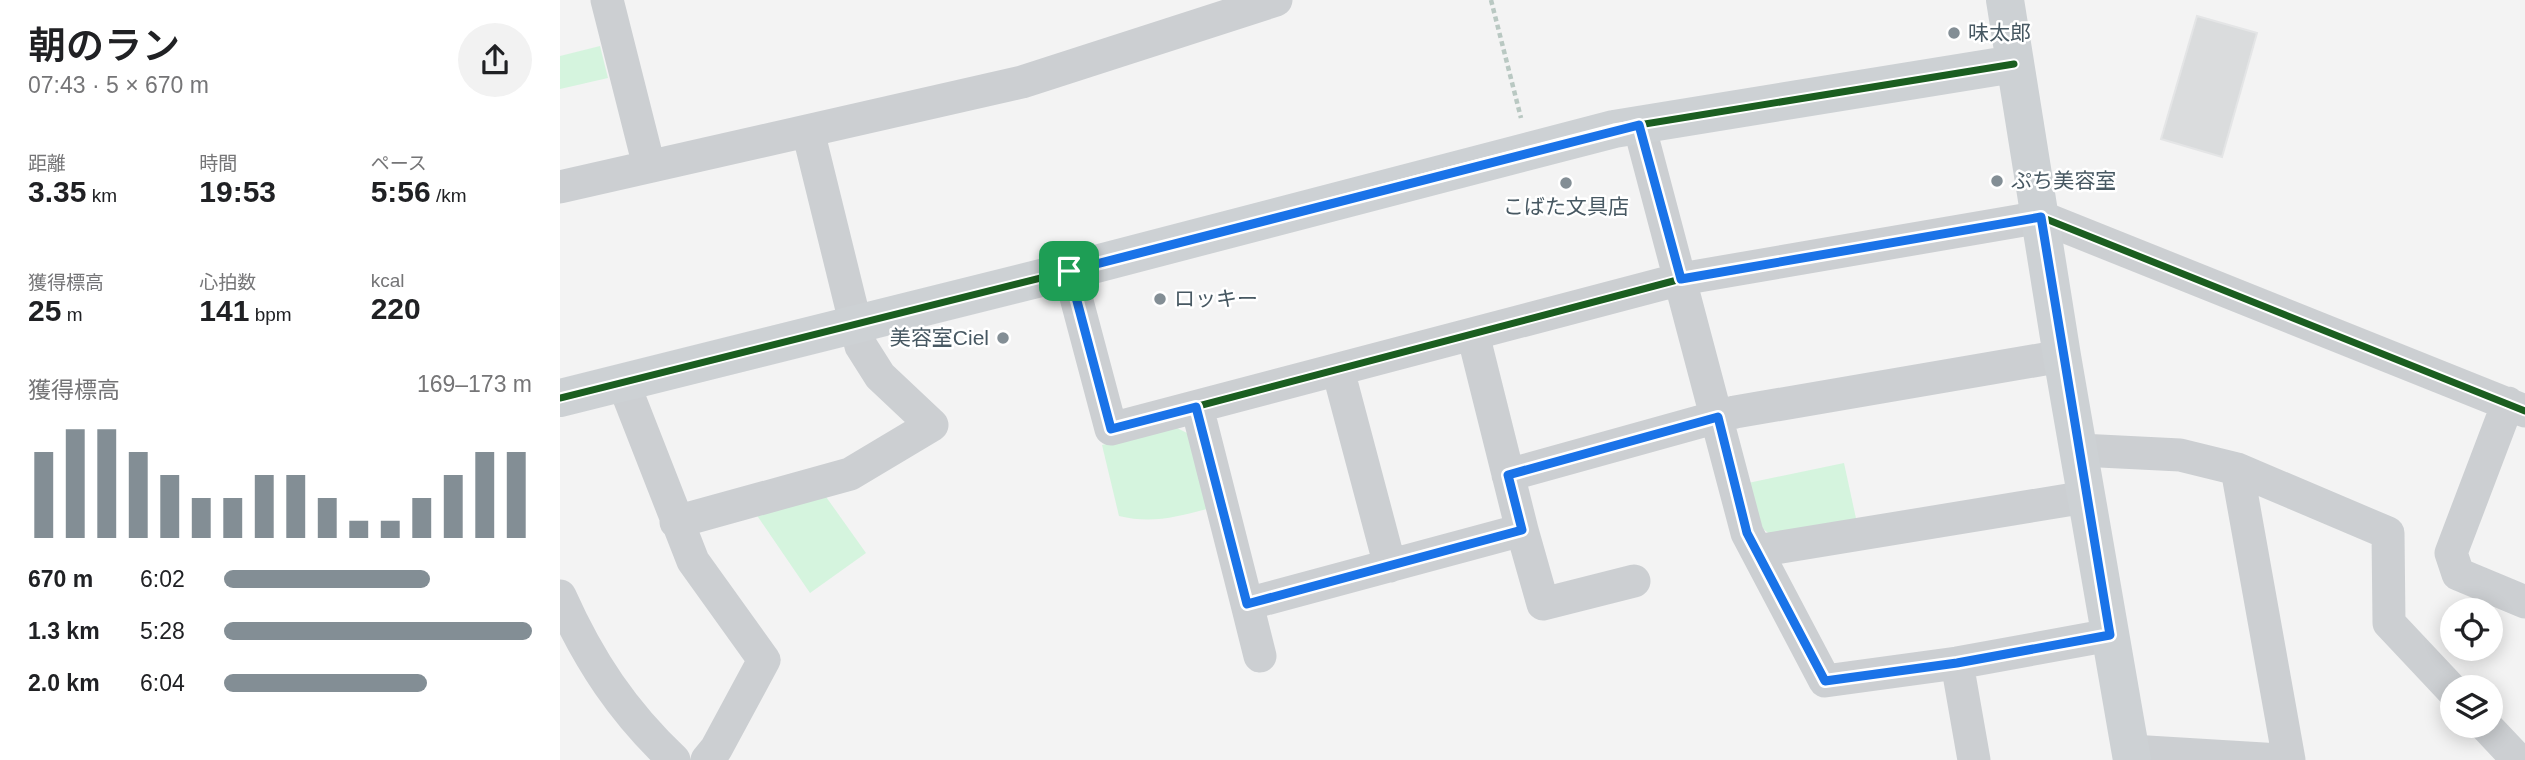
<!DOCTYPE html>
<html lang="ja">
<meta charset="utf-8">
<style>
:root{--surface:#fff;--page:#f2f2f2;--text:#202124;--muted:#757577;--accent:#838e95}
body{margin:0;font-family:Arial,"Noto Sans JP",sans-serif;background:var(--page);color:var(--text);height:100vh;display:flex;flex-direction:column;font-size:26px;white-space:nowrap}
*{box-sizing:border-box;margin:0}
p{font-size:23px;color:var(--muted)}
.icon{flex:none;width:38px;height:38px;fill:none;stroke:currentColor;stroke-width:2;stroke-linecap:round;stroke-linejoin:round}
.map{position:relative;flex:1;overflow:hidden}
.details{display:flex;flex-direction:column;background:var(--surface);width:560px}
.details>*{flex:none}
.buttons{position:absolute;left:1880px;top:598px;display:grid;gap:14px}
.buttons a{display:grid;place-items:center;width:63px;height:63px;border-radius:50%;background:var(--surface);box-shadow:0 4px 18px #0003;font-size:35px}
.pin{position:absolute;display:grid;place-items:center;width:60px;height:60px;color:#fff;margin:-30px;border-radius:14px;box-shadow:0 4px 10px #0006}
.round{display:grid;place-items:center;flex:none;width:74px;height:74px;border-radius:37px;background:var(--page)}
.summary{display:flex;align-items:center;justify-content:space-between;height:119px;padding:0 28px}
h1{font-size:38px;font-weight:600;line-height:52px}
.stats{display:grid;grid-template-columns:repeat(3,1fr);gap:10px;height:119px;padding:7px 28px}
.stats div{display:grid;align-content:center}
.stats b{font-size:30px;font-weight:600}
.stats small{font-size:19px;font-weight:400}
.stats p{font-size:19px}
.chart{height:196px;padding:14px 28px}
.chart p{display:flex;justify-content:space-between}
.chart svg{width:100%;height:126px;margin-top:7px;stroke:var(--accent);stroke-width:6}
ul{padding:0 28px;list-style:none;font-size:23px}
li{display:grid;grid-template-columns:112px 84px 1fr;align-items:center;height:52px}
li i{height:18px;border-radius:9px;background:var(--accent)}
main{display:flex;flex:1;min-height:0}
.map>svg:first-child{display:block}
.green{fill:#d5f4de}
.building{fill:#dadcdd;stroke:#e4e5e6;stroke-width:2}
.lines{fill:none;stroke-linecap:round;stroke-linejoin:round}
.path{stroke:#b9c8c2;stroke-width:4.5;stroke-dasharray:5 3.5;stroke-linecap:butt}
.street{stroke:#cccfd2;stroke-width:33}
.secondary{stroke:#cdd1d4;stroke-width:38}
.cycleway-casing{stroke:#fff;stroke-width:11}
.cycleway{stroke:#1b5e20;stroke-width:7}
.route-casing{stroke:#fff;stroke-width:14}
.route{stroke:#1a73e8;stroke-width:9}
.poi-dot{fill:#838e95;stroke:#fff;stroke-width:2.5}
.labels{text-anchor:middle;stroke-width:5;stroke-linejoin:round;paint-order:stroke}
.poi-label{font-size:21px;fill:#475862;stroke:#fff;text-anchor:start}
</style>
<main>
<section class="details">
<div class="summary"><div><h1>朝のラン</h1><p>07:43 · 5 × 670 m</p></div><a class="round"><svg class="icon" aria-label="share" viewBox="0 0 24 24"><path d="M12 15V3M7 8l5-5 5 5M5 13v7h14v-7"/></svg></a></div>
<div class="stats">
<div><p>距離</p><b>3.35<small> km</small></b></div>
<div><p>時間</p><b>19:53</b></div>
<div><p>ペース</p><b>5:56<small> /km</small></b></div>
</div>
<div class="stats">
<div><p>獲得標高</p><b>25<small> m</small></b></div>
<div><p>心拍数</p><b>141<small> bpm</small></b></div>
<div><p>kcal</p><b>220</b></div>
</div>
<div class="chart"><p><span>獲得標高</span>169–173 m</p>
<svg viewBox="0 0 160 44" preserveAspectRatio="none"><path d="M5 44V14M15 44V6M25 44V6M35 44V14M45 44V22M55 44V30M65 44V30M75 44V22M85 44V22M95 44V30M105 44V38M115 44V38M125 44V30M135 44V22M145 44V14M155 44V14"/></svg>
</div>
<ul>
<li><b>670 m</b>6:02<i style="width:67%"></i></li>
<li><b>1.3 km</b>5:28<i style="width:100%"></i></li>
<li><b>2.0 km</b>6:04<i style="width:66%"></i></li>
</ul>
</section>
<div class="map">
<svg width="1965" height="760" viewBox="0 0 1965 760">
<rect width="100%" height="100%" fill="#f3f3f3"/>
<path class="green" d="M40 46 48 78 0 89V56Z
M615 427 629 434 647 509C616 517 591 524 559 516L542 445Z
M1284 463 1297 523 1217 540 1202 528 1188 483Z
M264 494 306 553 250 593 196 514Z"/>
<path class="building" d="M1637 16 1697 33 1662 157 1601 139Z"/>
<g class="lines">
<path class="path" d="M931 0 961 118"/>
<path class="street" d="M47 0 89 166
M1079 125 1187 533 1265 681 1397 663 1550 635
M0 187 462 82 716 0
M509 271 551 429 1121 279 1481 217 1965 411
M778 370 830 566
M63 382 133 561 204 660 156 749 147 760
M1948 403 1891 553 1898 574 1965 602
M637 407 687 604 962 530 913 334
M1520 450 1620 455 1677 469 1828 533 1829 623 1892 690
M1677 469 1729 760
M948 475 1175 412 1502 356
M116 522 290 474 372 425 320 376 301 346 248 131
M962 530 983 604 1074 581
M1197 551 1526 497
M0 596C29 661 63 712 114 760
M687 604 700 656
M1397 663 1414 760
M1926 726 1958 760
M1571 751 1720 760"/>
<path class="secondary" d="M1445 0 1502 356 1572 760
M0 398 509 271 1054 129 1454 64"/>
<g class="cycleway-casing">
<path id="cycleway" d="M509 271 551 429 1121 279 1481 217 1965 411
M0 398 509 271 1054 129 1454 64"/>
</g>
<use href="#cycleway" class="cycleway"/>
</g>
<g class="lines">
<g class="route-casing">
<path id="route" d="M1079 125 1121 279 1481 217 1550 635 1397 663 1265 681 1187 533 1158 417 948 475 962 530 687 604 636 407 551 429 509 271Z"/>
</g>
<use href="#route" class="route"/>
</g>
<g class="poi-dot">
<circle cx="1394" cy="33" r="7"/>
<circle cx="1437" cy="181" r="7"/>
<circle cx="1006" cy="183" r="7"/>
<circle cx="600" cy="299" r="7"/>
<circle cx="443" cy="338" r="7"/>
</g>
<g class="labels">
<g class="poi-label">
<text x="1408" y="40">味太郎</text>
<text x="1451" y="188">ぷち美容室</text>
<text x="1006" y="214" text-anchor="middle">こばた文具店</text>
<text x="614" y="306">ロッキー</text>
<text x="429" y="345" text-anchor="end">美容室Ciel</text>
</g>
</g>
</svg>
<div class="buttons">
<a><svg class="icon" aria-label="locate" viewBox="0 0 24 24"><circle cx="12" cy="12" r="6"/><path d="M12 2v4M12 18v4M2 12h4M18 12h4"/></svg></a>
<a><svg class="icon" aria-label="layers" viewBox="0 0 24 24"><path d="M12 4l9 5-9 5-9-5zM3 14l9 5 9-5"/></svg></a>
</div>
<div class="pin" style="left:509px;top:271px;background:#1e9e55"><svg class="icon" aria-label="arrive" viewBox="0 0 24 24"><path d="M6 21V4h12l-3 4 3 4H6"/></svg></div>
</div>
</main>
